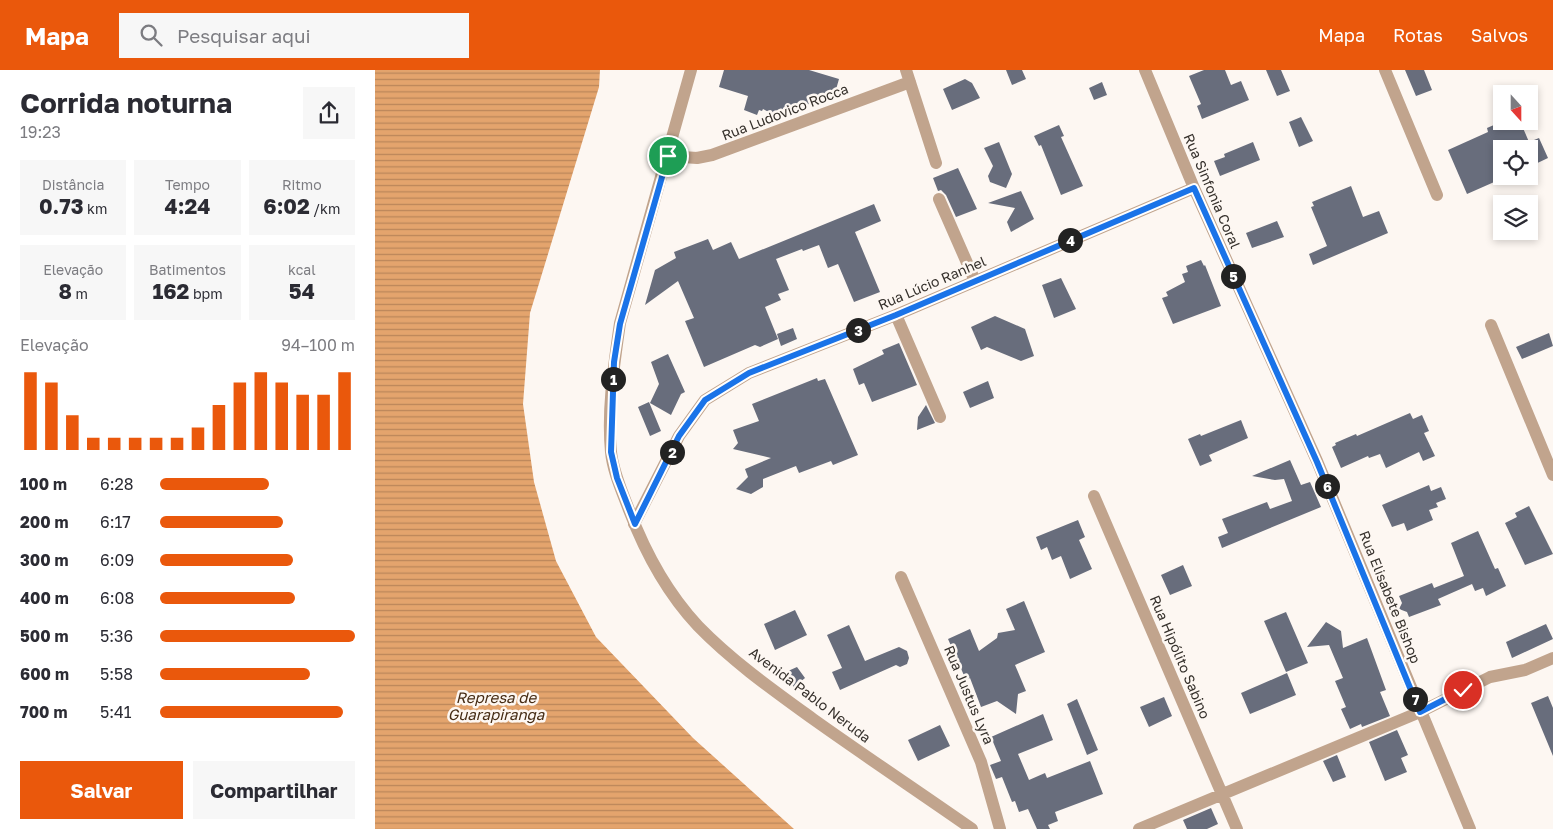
<!DOCTYPE html>
<html lang="pt">
<meta charset="utf-8">
<style>
:root{--surface:#fff;--page:#f7f7f7;--text:#2b2b33;--muted:#7c7c81;--accent:#ea580c}
body{margin:0;font-family:"Golos Text",sans-serif;background:var(--page);color:var(--text);height:100vh;display:flex;flex-direction:column;font-size:19px;white-space:nowrap}
*{box-sizing:border-box;margin:0}
p{font-size:16px;color:var(--muted)}
.icon{flex:none;width:28px;height:28px;fill:none;stroke:currentColor;stroke-width:2;stroke-linecap:round;stroke-linejoin:round}
.map{position:relative;flex:1;overflow:hidden}
.drawer{display:flex;flex-direction:column;background:var(--surface);width:375px}
.drawer>*{flex:none}
.needle{width:32px;rotate:159deg}
.fabs{position:absolute;left:1118px;top:15px;display:grid;gap:10px}
.fabs a{display:grid;place-items:center;width:45px;height:45px;border-radius:0px;background:var(--surface);box-shadow:0 2px 8px #0003;font-size:25px}
.pin{position:absolute;display:grid;place-items:center;width:42px;height:42px;color:#fff;margin:-21px;border:2px solid #fff;border-radius:50%;box-shadow:0 1px 5px #0007}
.km{position:absolute;width:25px;height:25px;margin:-12px;border-radius:50%;background:#222;color:#fff;font-size:14px;line-height:25px;text-align:center}
.round{display:grid;place-items:center;flex:none;width:52px;height:52px;border-radius:0px;background:var(--page)}
.headline{display:flex;align-items:center;justify-content:space-between;height:85px;padding:0 20px}
h1{font-size:28px;font-weight:700;line-height:38px}
.stats{display:grid;grid-template-columns:repeat(3,1fr);gap:8px;height:85px;padding:5px 20px}
.stats div{display:grid;align-content:center;border-radius:0px;background:var(--page);text-align:center}
.stats b{font-size:21px;font-weight:700}
.stats small{font-size:14px;font-weight:400}
.stats p{font-size:14px}
.chart{height:140px;padding:10px 20px}
.chart p{display:flex;justify-content:space-between}
.chart svg{width:100%;height:90px;margin-top:5px;stroke:var(--accent);stroke-width:6}
.button{display:flex;gap:10px;margin-top:auto;padding:10px 20px}
.button a{flex:1;height:58px;border-radius:0px;background:var(--accent);color:#fff;font-size:20px;font-weight:700;line-height:58px;text-align:center}
.button a+a{background:var(--page);color:var(--text)}
ul{padding:0 20px;list-style:none;font-size:16px}
li{display:grid;grid-template-columns:80px 60px 1fr;align-items:center;height:38px}
li i{height:12px;border-radius:6px;background:var(--accent)}
header{display:flex;align-items:center;gap:30px;box-sizing:border-box;height:70px;padding:0 25px;background:var(--accent);color:#fff}
header strong{font-size:24px}
nav{display:flex;gap:28px;margin-inline-start:auto;font-size:18px}
.search{width:350px;height:45px;background:var(--page);display:flex;align-items:center;gap:12px;box-sizing:border-box;padding:0 18px;border-radius:0px;color:var(--muted);font-size:19px}
main{display:flex;flex:1;min-height:0}
.map>svg:first-child{display:block}
.water{fill:url(#water-rules)}
.building{fill:#686d7c}
.lines{fill:none;stroke-linecap:round;stroke-linejoin:round}
.minor{stroke:#c1a48d;stroke-width:12}
.route-casing{stroke:#fff;stroke-width:10}
.route{stroke:#1a73e8;stroke-width:6}
.labels{text-anchor:middle;stroke-width:5;stroke-linejoin:round;paint-order:stroke}
.street-label{font-size:14px;fill:#35302b;stroke:#fdf7f2}
.water-label{font-size:15px;font-style:italic;fill:#452b13;stroke:#fdf7f2}
</style>
<header>
<strong>Mapa</strong>
<div class="search"><svg class="icon" aria-label="search" viewBox="0 0 24 24"><circle cx="10" cy="10" r="6"/><path d="M15 15l6 6"/></svg>Pesquisar aqui</div>
<nav><a>Mapa</a><a>Rotas</a><a>Salvos</a></nav>
</header>
<main>
<section class="drawer">
<div class="headline"><div><h1>Corrida noturna</h1><p>19:23</p></div><a class="round"><svg class="icon" aria-label="share" viewBox="0 0 24 24"><path d="M12 15V3M7 8l5-5 5 5M5 13v7h14v-7"/></svg></a></div>
<div class="stats">
<div><p>Distância</p><b>0.73<small> km</small></b></div>
<div><p>Tempo</p><b>4:24</b></div>
<div><p>Ritmo</p><b>6:02<small> /km</small></b></div>
</div>
<div class="stats">
<div><p>Elevação</p><b>8<small> m</small></b></div>
<div><p>Batimentos</p><b>162<small> bpm</small></b></div>
<div><p>kcal</p><b>54</b></div>
</div>
<div class="chart"><p><span>Elevação</span>94–100 m</p>
<svg viewBox="0 0 160 44" preserveAspectRatio="none"><path d="M5 44V6M15 44V11M25 44V27M35 44V38M45 44V38M55 44V38M65 44V38M75 44V38M85 44V33M95 44V22M105 44V11M115 44V6M125 44V11M135 44V17M145 44V17M155 44V6"/></svg>
</div>
<ul>
<li><b>100 m</b>6:28<i style="width:56%"></i></li>
<li><b>200 m</b>6:17<i style="width:63%"></i></li>
<li><b>300 m</b>6:09<i style="width:68%"></i></li>
<li><b>400 m</b>6:08<i style="width:69%"></i></li>
<li><b>500 m</b>5:36<i style="width:100%"></i></li>
<li><b>600 m</b>5:58<i style="width:77%"></i></li>
<li><b>700 m</b>5:41<i style="width:94%"></i></li>
</ul>
<div class="button"><a>Salvar</a><a>Compartilhar</a></div>
</section>
<div class="map">
<svg width="1178" height="759" viewBox="0 0 1178 759">
<defs>
<pattern id="water-rules" width="6" height="5" patternUnits="userSpaceOnUse" patternTransform="scale(1.25)"><rect width="6" height="5" fill="#e4a46d"/><path d="M0 2.5h6" fill="none" stroke="#ba865a"/></pattern>
</defs>
<rect width="100%" height="100%" fill="#fdf7f2"/>
<path class="water" d="M0 0H225L224 17 155 243 148 334 159 412 181 491 221 567 318 668 419 759H0Z"/>
<path class="building" d="M349 0H434L464 9 460 23 403 47 388 39 387 41 384 40 382 45 369 40 373 26 344 17Z
M631 0H647L651 9 637 15Z
M829 0H850L856 15 866 11 874 30 827 49 822 36 826 34 814 6Z
M891 0H906L915 21 902 26Z
M1030 0H1049L1057 20 1041 26Z
M590 9 597 13 605 28 577 40 568 19Z
M727 12 732 25 719 30 714 18Z
M926 47 938 71 924 77 914 52Z
M1128 51H1145L1154 72 1164 68 1173 88 1154 97V79H1126V109L1092 124 1073 80 1113 62 1112 58Z
M684 55 689 66 686 67 708 116 686 125 666 75 664 76 659 66Z
M624 72 637 104 631 118 615 112 613 106 618 96 609 78Z
M878 72 885 90 845 106 839 91 850 87 849 84Z
M583 98 602 139 581 147 571 125 566 120 563 121 558 108Z
M976 116 988 147 1004 141 1013 163 938 195 934 184 952 176 936 137 939 136 937 132Z
M646 121 659 149 636 162 632 152 640 138 613 133Z
M499 134 506 151 480 162 505 222 479 232 463 194 453 198 444 175 428 181 427 179 401 189 414 220 403 224 406 230 390 237 403 269 385 277 380 275 329 297 310 251 319 248 303 211 270 235 280 200 301 188 299 182 333 169 338 180 356 172 364 189Z
M902 151 909 167 877 178 871 163Z
M826 190 829 196 830 195 846 236 798 254 787 228 793 226 791 222 810 212 807 204 813 202 811 196Z
M686 208 701 239 679 248 667 215Z
M620 246 650 259 659 286 646 291 612 277 606 280 596 257Z
M418 258 422 269 406 276 402 264Z
M1174 263 1178 276 1147 289 1141 277Z
M524 273 542 315 497 332 489 313 484 315 478 299 509 284 507 280Z
M293 284 310 322 306 324 296 345 275 333 284 314 276 292Z
M442 308 443 311 450 309 483 385 458 395 456 391 424 403 421 396 388 409V417L376 424 361 419 373 407 370 399 396 388 358 379 363 373 358 360 384 351 377 334Z
M613 311 619 328 595 338 588 322Z
M274 332 286 361 275 366 263 337Z
M551 335 560 353 542 360 543 347Z
M1035 343 1038 349 1047 345 1054 361 1049 363 1060 386 1048 391 1044 382 1011 398 1005 384 994 388 993 386 966 398 957 377 961 375 960 373 981 364 982 366Z
M866 350 873 368 834 385 837 391 825 396 813 369 825 364 826 366Z
M915 390 926 415 935 412 946 437 847 478 843 467 853 463 847 449 892 432 895 439 917 431 909 409 900 410 877 406Z
M1054 415 1056 421 1066 417 1071 429 1061 433 1063 437 1054 440 1058 450 1032 461 1029 453 1017 457 1007 435Z
M1154 436 1178 484 1150 495 1130 453 1142 447 1140 443Z
M703 450 710 467 704 470 717 499 695 509 686 486 677 490 672 477 666 480 661 467Z
M1103 461 1120 499 1123 498 1131 516 1111 526 1108 518 1100 521 1097 514 1063 529 1066 535 1034 547 1032 542 1024 539 1027 533 1024 526 1057 513 1059 518 1089 506 1076 473Z
M808 495 817 516 795 525 786 505Z
M649 531 670 582 640 595 651 621 643 624 641 644 622 631 606 637 595 608 591 610 573 569 595 559 604 581 622 568 623 563 640 560 631 539Z
M420 540 432 565 400 580 389 554Z
M911 542 933 593 911 602 889 551Z
M951 552 966 561 968 578 992 568 1011 620 1005 622 1015 646 987 657 986 654 975 659 966 639 971 637 960 611 968 608 954 575 932 577Z
M1171 554 1178 569 1137 588 1131 572Z
M474 555 490 591 524 577 532 581 534 588 532 594 525 597 521 595 465 620 457 602 467 598 452 565Z
M422 597 430 608 419 617 404 605Z
M912 603 921 625 875 644 866 623Z
M1173 626 1178 638V686L1156 633Z
M789 627 797 646 774 657 765 637Z
M702 629 723 680 712 685 692 634Z
M668 644 678 670 643 684 654 710 670 703 672 708 715 691 728 724 680 742 683 751 673 755 675 759H662L653 739 644 742 640 731 637 732 627 707 621 709 615 695 626 691 616 667Z
M565 655 575 676 543 691 533 670Z
M1022 660 1033 685 1026 688 1032 702 1010 711 994 672Z
M962 685 971 707 958 712 948 691Z
M836 738 843 754 832 759H812L808 750Z"/>
<g class="lines">
<path class="minor" d="M316 0 245 253C239 295 232 340 236 382 238 402 247 421 254 440 270 482 292 523 323 556 357 591 398 620 438 649 490 686 544 722 597 759
M531 0 561 93
M770 0 819 118 942 391 1095 759
M1010 0 1062 125
M293 86 322 88 337 85 535 12
M564 129 600 211
M521 245 565 347
M1116 255 1178 405
M719 426 862 759
M259 454 304 366 330 330 374 303 521 245 819 118
M526 507 606 692 625 759
M764 759 1045 642 1115 607 1150 600 1178 588"/>
</g>
<g class="lines">
<g class="route-casing">
<path id="route" d="M293 86 245 254 239 292 236 382 242 408 260 454 304 366 330 330 374 303 521 245 819 118 942 392 1045 642 1088 620"/>
</g>
<use href="#route" class="route"/>
</g>
<g class="labels">
<g class="street-label">
<text transform="translate(410 42) rotate(-21)" y="5">Rua Ludovico Rocca</text>
<text transform="translate(837 121) rotate(67)" y="5">Rua Sinfonia Coral</text>
<text transform="translate(557 213) rotate(-23)" y="5">Rua Lúcio Ranhel</text>
<text transform="translate(1015 527) rotate(68)" y="5">Rua Elisabete Bishop</text>
<text transform="translate(805 587) rotate(67)" y="5">Rua Hipólito Sabino</text>
<text transform="translate(435 625) rotate(37)" y="5">Avenida Pablo Neruda</text>
<text transform="translate(594 625) rotate(67)" y="5">Rua Justus Lyra</text>
</g>
<g class="water-label">
<text x="121" y="633">Represa de<tspan x="121" dy="17">Guarapiranga</tspan></text>
</g>
</g>
</svg>
<div class="fabs">
<a><svg class="needle" viewBox="-14 -14 28 28"><path d="M0-13l5 13h-10z" fill="#e53935"/><path d="M0 13l5-13h-10z" fill="#7c7c81"/></svg></a>
<a><svg class="icon" aria-label="locate" viewBox="0 0 24 24"><circle cx="12" cy="12" r="6"/><path d="M12 2v4M12 18v4M2 12h4M18 12h4"/></svg></a>
<a><svg class="icon" aria-label="layers" viewBox="0 0 24 24"><path d="M12 4l9 5-9 5-9-5zM3 14l9 5 9-5"/></svg></a>
</div>
<div class="pin" style="left:293px;top:86px;background:#1e9e55"><svg class="icon" aria-label="arrive" viewBox="0 0 24 24"><path d="M6 21V4h12l-3 4 3 4H6"/></svg></div>
<div class="pin" style="left:1088px;top:620px;background:#d93025"><svg class="icon" aria-label="check" viewBox="0 0 24 24"><path d="M5 12l5 5 9-10"/></svg></div>
<b class="km" style="left:238px;top:309px">1</b>
<b class="km" style="left:297px;top:382px">2</b>
<b class="km" style="left:483px;top:260px">3</b>
<b class="km" style="left:695px;top:170px">4</b>
<b class="km" style="left:858px;top:206px">5</b>
<b class="km" style="left:952px;top:416px">6</b>
<b class="km" style="left:1040px;top:629px">7</b>
</div>
</main>
